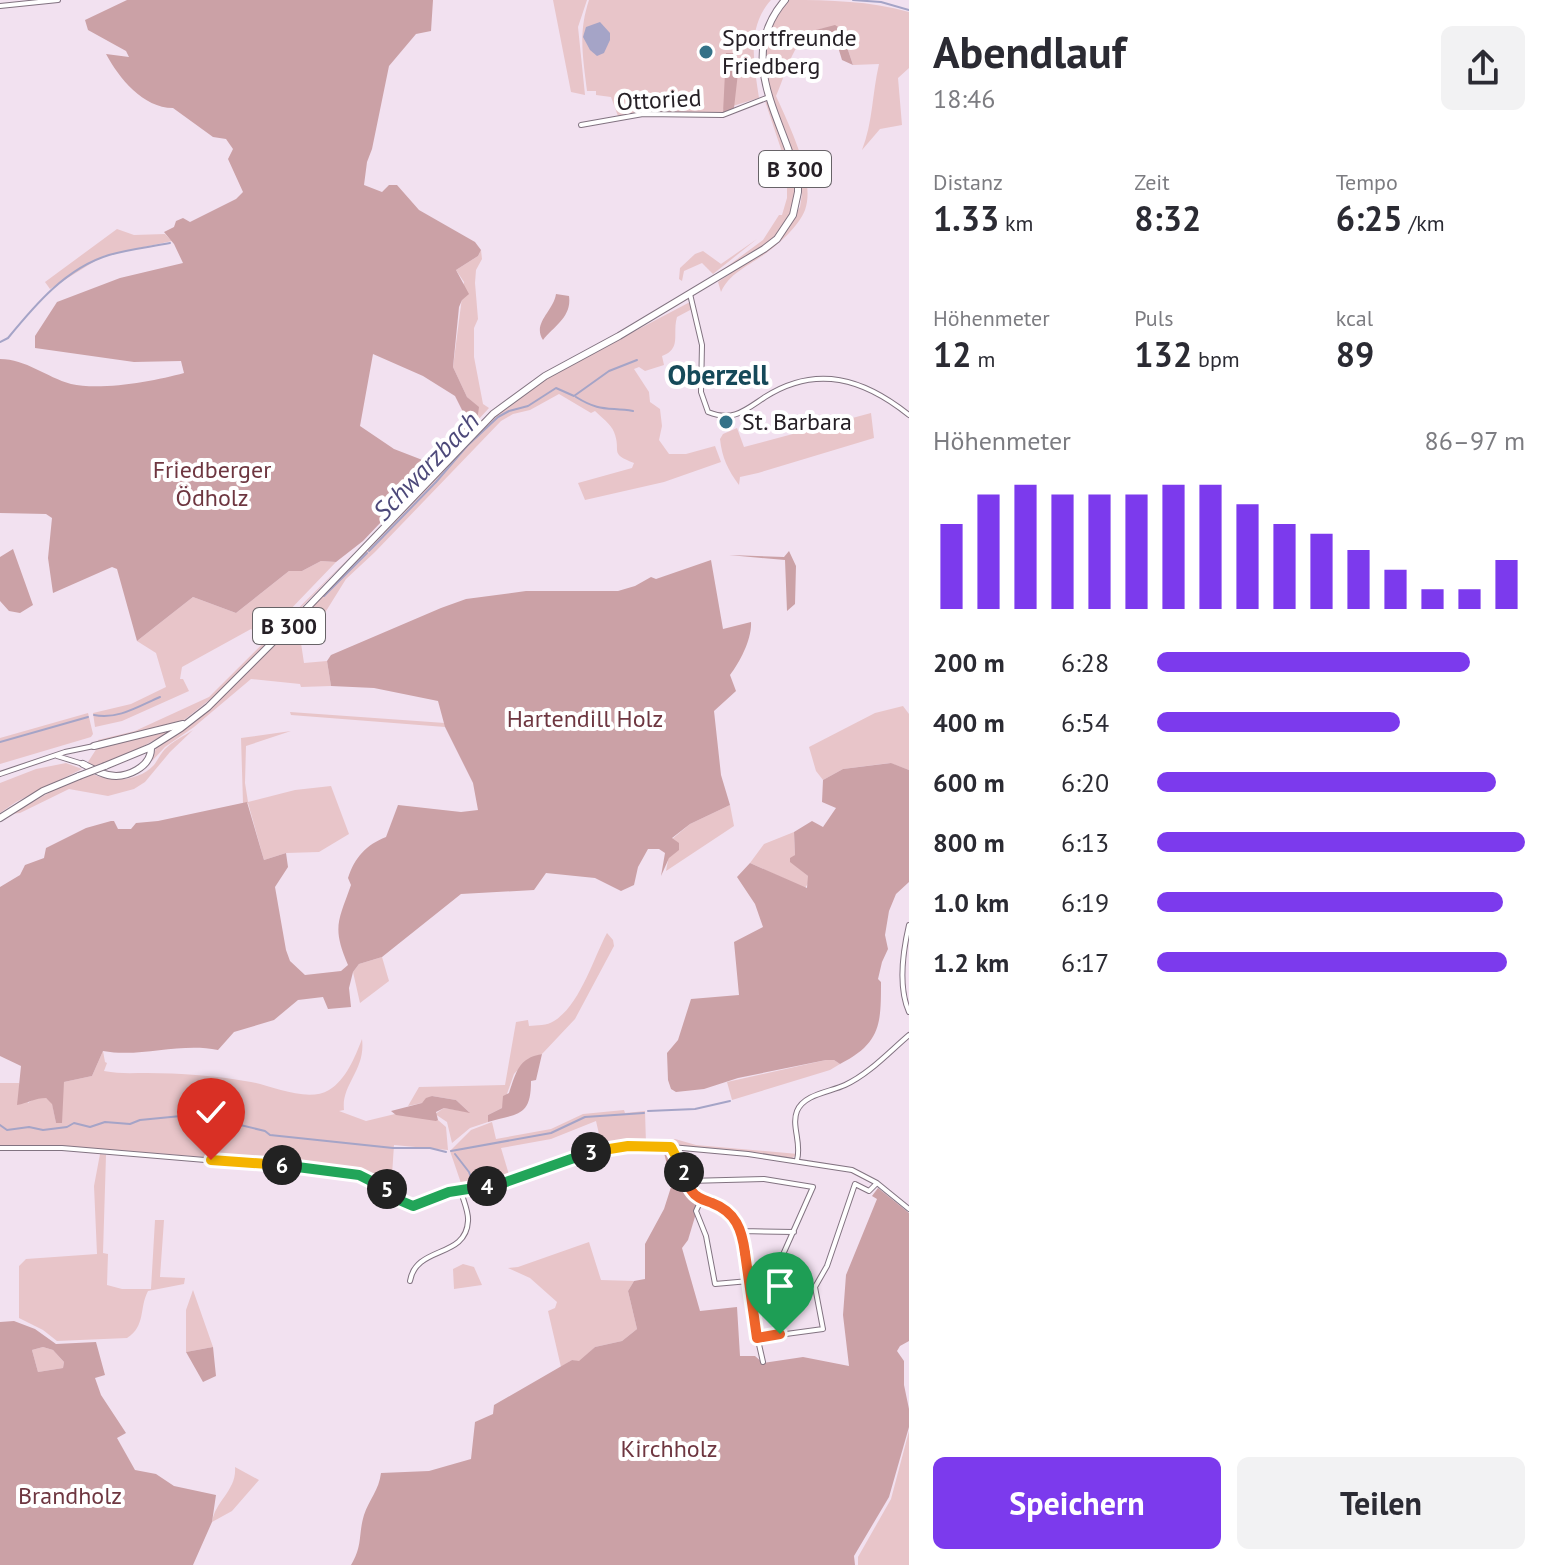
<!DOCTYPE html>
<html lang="de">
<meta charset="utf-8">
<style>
:root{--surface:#fff;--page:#f2f2f3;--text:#2b2b33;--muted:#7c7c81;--accent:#7c3aed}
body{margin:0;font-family:"PT Sans",sans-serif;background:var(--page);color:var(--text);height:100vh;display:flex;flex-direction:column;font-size:30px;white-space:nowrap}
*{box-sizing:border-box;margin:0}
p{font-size:26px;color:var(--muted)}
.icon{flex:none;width:44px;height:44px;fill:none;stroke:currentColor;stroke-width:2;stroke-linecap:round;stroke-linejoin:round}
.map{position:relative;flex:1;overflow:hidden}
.side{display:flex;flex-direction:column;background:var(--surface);width:640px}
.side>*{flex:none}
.pin{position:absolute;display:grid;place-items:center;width:68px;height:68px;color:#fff;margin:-82px -34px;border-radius:50% 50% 50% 0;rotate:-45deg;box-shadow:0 0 8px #0007}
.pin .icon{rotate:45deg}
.km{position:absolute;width:40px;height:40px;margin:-20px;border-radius:50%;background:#222;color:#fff;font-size:22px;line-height:40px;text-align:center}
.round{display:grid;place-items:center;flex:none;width:84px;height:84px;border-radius:12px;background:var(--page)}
.overview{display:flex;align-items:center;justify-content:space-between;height:136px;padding:0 24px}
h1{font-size:44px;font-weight:800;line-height:60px}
.figures{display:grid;grid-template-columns:repeat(3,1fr);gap:12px;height:136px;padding:8px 24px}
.figures div{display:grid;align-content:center}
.figures b{font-size:34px;font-weight:800}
.figures small{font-size:22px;font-weight:400}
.figures p{font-size:22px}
.chart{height:224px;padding:16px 24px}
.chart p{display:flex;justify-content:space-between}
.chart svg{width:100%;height:144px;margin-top:8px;stroke:var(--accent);stroke-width:6}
.primary-button{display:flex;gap:16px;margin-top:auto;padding:16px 24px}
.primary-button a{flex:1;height:92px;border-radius:12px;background:var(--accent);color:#fff;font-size:32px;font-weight:800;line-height:92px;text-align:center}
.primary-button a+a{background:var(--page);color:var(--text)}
ul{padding:0 24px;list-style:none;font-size:26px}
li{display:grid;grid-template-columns:128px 96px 1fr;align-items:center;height:60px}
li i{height:20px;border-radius:10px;background:var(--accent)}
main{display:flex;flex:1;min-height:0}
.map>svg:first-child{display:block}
.green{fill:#e8c5c9}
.forest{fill:#cba1a6;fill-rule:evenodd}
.water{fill:#a5a4c7}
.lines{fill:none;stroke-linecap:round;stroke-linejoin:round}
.stream{stroke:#a5a4c7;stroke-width:2}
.minor-casing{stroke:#827381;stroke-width:6}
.major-casing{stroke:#827381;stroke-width:8}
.minor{stroke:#fff;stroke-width:4}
.major{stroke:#fff;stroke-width:6}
.major-bridge-casing{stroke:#827381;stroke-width:8;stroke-linecap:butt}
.major-bridge{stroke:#fff;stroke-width:6}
.split-1-casing{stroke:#fff;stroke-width:16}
.split-2-casing{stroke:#fff;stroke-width:16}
.split-3-casing{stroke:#fff;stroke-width:16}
.split-4-casing{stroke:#fff;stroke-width:16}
.split-5-casing{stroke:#fff;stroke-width:16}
.split-6-casing{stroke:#fff;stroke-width:16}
.split-7-casing{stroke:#fff;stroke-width:16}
.split-1{stroke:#f0652b;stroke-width:10}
.split-2{stroke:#f0652b;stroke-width:10}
.split-3{stroke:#f5b400;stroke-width:10}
.split-4{stroke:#22a559;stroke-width:10}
.split-5{stroke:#22a559;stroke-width:10}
.split-6{stroke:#22a559;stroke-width:10}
.split-7{stroke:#f5b400;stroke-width:10}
.poi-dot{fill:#347288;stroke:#fff;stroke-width:3}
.labels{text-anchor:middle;stroke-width:8;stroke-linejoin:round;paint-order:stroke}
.shield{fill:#fff;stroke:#676367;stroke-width:2}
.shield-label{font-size:22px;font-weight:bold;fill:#262026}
.poi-label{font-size:24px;fill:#262026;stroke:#fff;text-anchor:start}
.street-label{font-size:24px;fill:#262026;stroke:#fff}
.park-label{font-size:24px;fill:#6e3640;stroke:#fff}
.water-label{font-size:26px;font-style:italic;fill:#4d497a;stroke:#fff}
.quarter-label{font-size:28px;font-weight:bold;fill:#154959;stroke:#fff}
</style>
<main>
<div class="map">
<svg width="909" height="1565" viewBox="0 0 909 1565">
<rect width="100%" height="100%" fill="#f2e1f0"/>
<path class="green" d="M553 0H587L578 27 585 95 571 92Z
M589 0H771C746 28 754 64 759 98L723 109V113L618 116 611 97 596 95V91H587C583 57 578 33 589 0Z
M789 0C831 0 869 1 909 12V68L898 78 902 125 880 129 862 150C873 122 872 94 879 64L853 65 846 44 847 32C797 15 792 60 776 96 789 125 816 179 805 210 799 226 776 247 762 256 746 267 729 274 721 292L718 282 778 241 800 207 802 194 797 164 767 82 769 79C760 49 770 22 789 0Z
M765 101 768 103C787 153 818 204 765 245 750 257 733 265 717 274L763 240 779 215H782L787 198V167Z
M117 229 134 235 165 234 172 241 103 256 50 289 45 282Z
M757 239 713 274 702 263 684 271 682 281 679 279 680 268 695 254 703 251 721 264Z
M481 250 482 259 476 270 475 283 478 319 474 328V357L483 404 489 408 477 421 478 407 467 397 453 367 464 282 456 270 478 256Z
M690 302 692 309 677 317C672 334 682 349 662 356L664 365 645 371 639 367 634 369 649 392 650 402 660 409 662 426 659 440 669 454H686L715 446 721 462 664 482 585 500 578 483 632 468 634 463C608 453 622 452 614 432 611 424 601 417 595 411L591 413 559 394 530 410 513 414 501 421 375 552 346 579 318 624 299 630 304 663 327 661 331 686 301 687 300 684 251 679 194 727 165 747 152 761 156 748 195 722 233 687 497 415 528 390 559 371Z
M871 413 874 438 758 473 740 477 739 485C728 470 722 458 720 439L723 434 737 428 744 447Z
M353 554 217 694 179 724 99 743 98 740 135 731 209 697Z
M321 561 336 562 262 639 251 629 182 667 180 679H183L189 691 122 721 95 727 93 713 131 704 166 687 156 653 137 641 193 597 236 613 289 571H302Z
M903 706 909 714V770L890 763 843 769 823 780 816 771 809 747 875 713Z
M290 712 445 723V727L291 715Z
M88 713 93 734 91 737 0 764V738Z
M172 730 128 755 94 767 88 762 97 748Z
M193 730 170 752 145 782 134 789 108 796 69 789 20 813 11 814 54 790 92 774C112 782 138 782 154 765 158 760 161 753 165 749 173 741 184 736 193 730Z
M291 731 246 746 245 783 248 802 295 790 331 786 349 834 319 852 286 853 264 860 248 803H243L241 738Z
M66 763 82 769 16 802 0 813V783L36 769Z
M730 805 734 826 666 871 672 839 690 824Z
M794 832 795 855 790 861 808 876 809 882 805 888 750 863 764 844Z
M607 933 613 940 614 946 575 1019 542 1054 528 1059 514 1074 502 1108 488 1115V1122L470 1128 452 1143 447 1122 435 1114 444 1108 469 1112 456 1100 432 1096 422 1103 408 1106 419 1087 505 1085 516 1022 528 1020 529 1026C537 1025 547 1026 554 1021 580 1005 593 959 607 933Z
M382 957 389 981 360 1003 353 972 359 964Z
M362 1039C366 1070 341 1084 344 1110L339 1111 366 1121 395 1114 438 1120 446 1127 448 1150 394 1145 391 1190 359 1173 308 1165 62 1146 0 1145V1083H19L28 1103 35 1098H46L52 1103 56 1123 64 1082 92 1076 103 1051 105 1062 107 1063 104 1071C119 1074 132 1073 147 1073 179 1073 219 1076 251 1082 273 1086 308 1103 329 1090 346 1080 355 1057 362 1039Z
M826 1060H834L840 1064 830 1070 732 1100 727 1082Z
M624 1110 625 1113 645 1111 646 1144 602 1147 596 1121 551 1139 501 1148 510 1178 462 1186 450 1151 471 1130 492 1122 496 1139 551 1129 583 1114Z
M675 1139 696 1145 798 1154 792 1158 650 1144H663Z
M100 1154 106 1155 103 1253 108 1254 107 1285 122 1289H151L155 1220H164L160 1277 185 1278 184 1284 148 1291C139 1308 146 1326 127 1338L57 1341 43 1330 19 1318V1266L26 1259 97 1254 94 1186Z
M589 1242 601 1280 634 1281 628 1291 637 1329 622 1341 595 1347 579 1362 572 1360 561 1367 548 1311 555 1308 557 1302 530 1278 508 1268 518 1267Z
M463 1264 474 1267 482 1285 454 1289 453 1269Z
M193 1290 213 1347 186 1352V1310Z
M43 1347 53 1350 64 1362 63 1368 38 1372 32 1350Z
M909 1431V1565H858V1557L891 1499Z
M235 1467 259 1480 232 1511 212 1522C215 1501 237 1490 235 1467Z"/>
<path class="forest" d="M127 0H433L431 31 416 34 389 66 372 149 367 162 364 185 382 192 389 185H397L419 210 475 242 481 250 478 256 456 270 469 294 462 300 459 307 453 367 467 397 479 407 477 421 363 541 336 562 321 561 302 571H289L236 613 193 597 137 641 117 569 112 567 53 593 48 558 52 518 46 514 0 513V359C26 359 46 377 71 384 101 391 155 381 184 373L181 361 134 362 35 348V336L57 302 120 278 183 263 174 244 164 232 174 227 176 221 183 218 190 222 236 199 243 192 228 159 233 149 226 139 213 137 173 108C143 108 119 78 106 54L129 57 126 51 88 30 85 20ZM373 354 423 376 455 396 465 416 425 461 394 449 360 426Z
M835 25 849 34 846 44 853 65 842 60 838 47 829 45 808 48 800 42 808 32Z
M726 53H734L739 64 734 108 723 113Z
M556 294 569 296C572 317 554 326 543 340 532 323 553 312 556 294Z
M13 549 33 605 20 613 9 611 0 601V557Z
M789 551 796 566 795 604 787 611 785 560 729 555 784 557Z
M711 560 723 629 751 622C752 639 740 662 730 675L736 691 714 711 721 775 730 805 690 824 672 838 679 843V850L669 858 661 876 665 853 659 849H648L638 867 634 885 621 891 595 878 546 873 534 890 461 894 382 957 359 964 353 972 349 988 351 1007 328 1009 323 997 298 1000 274 1020 234 1032 218 1050C180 1042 141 1058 103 1051L92 1076 64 1082 62 1123H56L52 1104 46 1098C35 1098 28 1103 17 1105L21 1066 0 1056V887L20 875 25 865 44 858 46 848 86 828 111 821H114L118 829H131L136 823 158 821 247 802 264 860 286 853 288 867 275 887 286 950 290 961 305 975 341 971 348 965C332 927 338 922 351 885L348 878C355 857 366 845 386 837L398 805 461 812 478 810 473 783 445 727 438 701 374 688 331 686 327 661 331 655 441 608 466 599 526 591H618L635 586 651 577 656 579Z
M891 763 909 770V882L896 894 889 911 885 935 888 949 882 962 878 979 881 982C881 1024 881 1043 840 1064L834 1060H826L738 1078 704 1089 676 1092 671 1089 668 1080 667 1053 678 1040 691 999 739 995 734 942 763 927 755 904 737 877 750 863 807 888 808 876 790 862V858L795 855 794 832 812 821 823 827 836 808 822 802 823 780 843 769Z
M542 1054 536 1080 531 1081C531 1118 517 1113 488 1122V1115L502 1108 503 1096 509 1093C516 1073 518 1058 542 1054Z
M432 1096 456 1100 470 1113 444 1108 436 1112 438 1120 436 1121 396 1115 391 1111 422 1103 426 1098Z
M663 1149C680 1156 689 1185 700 1200L688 1240 682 1248 700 1311 737 1307 740 1356H755L763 1363 803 1357 849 1366 843 1315 846 1275 877 1199 872 1196 878 1188 909 1213V1341L900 1346 897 1351 904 1361V1385L909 1409V1427L889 1497 854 1556 855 1565H351C363 1545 358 1535 364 1515 369 1500 379 1490 381 1473L429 1471 471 1459 475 1422 493 1414 494 1405 572 1360 579 1361 595 1347 622 1341 637 1329 628 1291 634 1281 645 1279V1244L664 1209 672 1184Z
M14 1321 35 1329 56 1344 96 1342 105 1375 95 1378 101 1395 126 1433 117 1438 135 1470 156 1474 174 1486 216 1495 212 1522 193 1565H0V1322ZM43 1347 53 1350 64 1362 63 1368 38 1372 32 1350Z
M213 1347 216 1376 203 1382 186 1352Z"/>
<path class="water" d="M600 22 610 33V40L604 53 597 56 590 50 583 37 586 27Z"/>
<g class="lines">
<path class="stream" d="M853 0 881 2 909 10
M0 342 8 338C35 305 66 268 109 255 129 249 150 247 170 243
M576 397C600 412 607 407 633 411
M369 551 436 482 467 446 498 417 509 411 528 406 556 388 574 396 609 371 637 360
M324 596 367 553
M94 715C118 720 139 706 160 697
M0 742 88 717
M648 1111 695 1109 730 1101
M0 1125 7 1130 29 1127 43 1130 67 1127 74 1123 90 1127 105 1122 130 1124 140 1120 181 1116 215 1119 265 1131 270 1135 393 1148H430L446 1152
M451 1151 551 1133 585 1117 644 1113
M455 1154 469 1172 473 1183"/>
<g class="minor-casing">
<path id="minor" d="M0 6 58 0
M581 125 643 114 723 115 769 97
M690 294 702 345 701 392 708 412C733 422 744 411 765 397 817 364 864 379 909 415
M57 756 83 764
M0 774 65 752 94 746
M909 925C903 951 898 987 909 1012
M671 1147 679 1159 690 1189 701 1200 728 1212 742 1231 753 1318 763 1362
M0 1148H62L338 1171 373 1180 406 1205 413 1206 449 1192 506 1182 587 1152 628 1146 671 1147 748 1154 852 1170 877 1183 909 1209
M797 1160C802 1143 791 1126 797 1111 804 1094 830 1092 845 1085 869 1074 889 1052 909 1035
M688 1181 764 1179 813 1187 781 1259
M701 1200 696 1211 706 1236 715 1284 749 1281
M742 1231 794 1232
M410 1281C416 1245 466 1259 468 1221 469 1212 463 1200 461 1191
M751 1299 815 1287 827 1266 855 1184 869 1191 877 1183
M757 1338 823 1329 815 1287"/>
</g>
<g class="major-casing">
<path id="major" d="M94 746 183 724
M83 764C91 768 99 773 108 775 126 779 152 767 151 747
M105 766 151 747 181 728 208 707 306 609 493 414 545 376 619 336 764 249 777 239 793 215 798 192V179C782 117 735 58 785 0
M0 818 43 791 79 776"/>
</g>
<use href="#minor" class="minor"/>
<use href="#major" class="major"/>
<g class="major-bridge-casing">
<path id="major-bridge" d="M79 776 105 766"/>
</g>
<use href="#major-bridge" class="major-bridge"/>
</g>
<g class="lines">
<g class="split-1-casing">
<path id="split-1" d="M745 1253 757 1338 780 1334"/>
</g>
<g class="split-2-casing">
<path id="split-2" d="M684 1172C687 1178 688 1185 691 1190 696 1198 704 1200 712 1203 736 1212 742 1230 745 1253"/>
</g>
<g class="split-3-casing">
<path id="split-3" d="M591 1152 628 1146 671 1147 684 1172"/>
</g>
<g class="split-4-casing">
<path id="split-4" d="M487 1186 506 1182 591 1152"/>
</g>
<g class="split-5-casing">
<path id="split-5" d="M387 1189 399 1200 413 1206 449 1192 487 1186"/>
</g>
<g class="split-6-casing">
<path id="split-6" d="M282 1165 359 1175 387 1189"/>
</g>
<g class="split-7-casing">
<path id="split-7" d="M211 1160 282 1165"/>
</g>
<use href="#split-1" class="split-1"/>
<use href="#split-2" class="split-2"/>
<use href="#split-3" class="split-3"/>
<use href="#split-4" class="split-4"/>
<use href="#split-5" class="split-5"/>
<use href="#split-6" class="split-6"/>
<use href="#split-7" class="split-7"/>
</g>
<g class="poi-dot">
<circle cx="706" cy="52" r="8"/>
<circle cx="726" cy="422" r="8"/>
</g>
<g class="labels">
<g class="shield">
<rect x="759" y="151" width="72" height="36" rx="6"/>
<rect x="253" y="608" width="72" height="36" rx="6"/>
</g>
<g class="shield-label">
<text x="795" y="177">B 300</text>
<text x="289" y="634">B 300</text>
</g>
<g class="poi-label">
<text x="722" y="46">Sportfreunde<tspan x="722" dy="28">Friedberg</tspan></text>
<text x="742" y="430">St. Barbara</text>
</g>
<g class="street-label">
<text transform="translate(659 100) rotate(-3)" y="8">Ottoried</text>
</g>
<g class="park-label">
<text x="212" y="478">Friedberger<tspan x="212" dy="28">Ödholz</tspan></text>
<text x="585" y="727">Hartendill Holz</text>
<text x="669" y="1457">Kirchholz</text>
<text x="70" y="1504">Brandholz</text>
</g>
<g class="water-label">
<text transform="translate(426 466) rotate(-46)" y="9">Schwarzbach</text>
</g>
<g class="quarter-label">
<text x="718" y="385">Oberzell</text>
</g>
</g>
</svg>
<div class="pin" style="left:780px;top:1334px;background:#1e9e55"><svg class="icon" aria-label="arrive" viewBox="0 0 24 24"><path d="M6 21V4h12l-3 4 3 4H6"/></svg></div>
<div class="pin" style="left:211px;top:1160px;background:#d93025"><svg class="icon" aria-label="check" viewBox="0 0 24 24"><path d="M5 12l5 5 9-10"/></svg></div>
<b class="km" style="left:684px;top:1172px">2</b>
<b class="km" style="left:591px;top:1152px">3</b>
<b class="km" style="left:487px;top:1186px">4</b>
<b class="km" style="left:387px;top:1189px">5</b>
<b class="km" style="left:282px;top:1165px">6</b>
</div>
<section class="side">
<div class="overview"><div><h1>Abendlauf</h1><p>18:46</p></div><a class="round"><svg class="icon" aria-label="share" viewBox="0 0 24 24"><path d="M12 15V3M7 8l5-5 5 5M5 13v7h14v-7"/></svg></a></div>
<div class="figures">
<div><p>Distanz</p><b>1.33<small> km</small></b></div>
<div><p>Zeit</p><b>8:32</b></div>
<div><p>Tempo</p><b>6:25<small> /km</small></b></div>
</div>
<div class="figures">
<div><p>Höhenmeter</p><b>12<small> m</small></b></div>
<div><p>Puls</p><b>132<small> bpm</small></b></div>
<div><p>kcal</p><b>89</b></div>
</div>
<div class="chart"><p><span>Höhenmeter</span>86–97 m</p>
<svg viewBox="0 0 160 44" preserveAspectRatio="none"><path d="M5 44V18M15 44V9M25 44V6M35 44V9M45 44V9M55 44V9M65 44V6M75 44V6M85 44V12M95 44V18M105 44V21M115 44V26M125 44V32M135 44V38M145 44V38M155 44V29"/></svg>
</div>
<ul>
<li><b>200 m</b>6:28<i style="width:85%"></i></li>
<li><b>400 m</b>6:54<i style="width:66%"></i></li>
<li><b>600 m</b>6:20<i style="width:92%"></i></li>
<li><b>800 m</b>6:13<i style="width:100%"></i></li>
<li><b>1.0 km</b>6:19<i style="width:94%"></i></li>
<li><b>1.2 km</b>6:17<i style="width:95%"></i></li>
</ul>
<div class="primary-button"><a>Speichern</a><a>Teilen</a></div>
</section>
</main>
